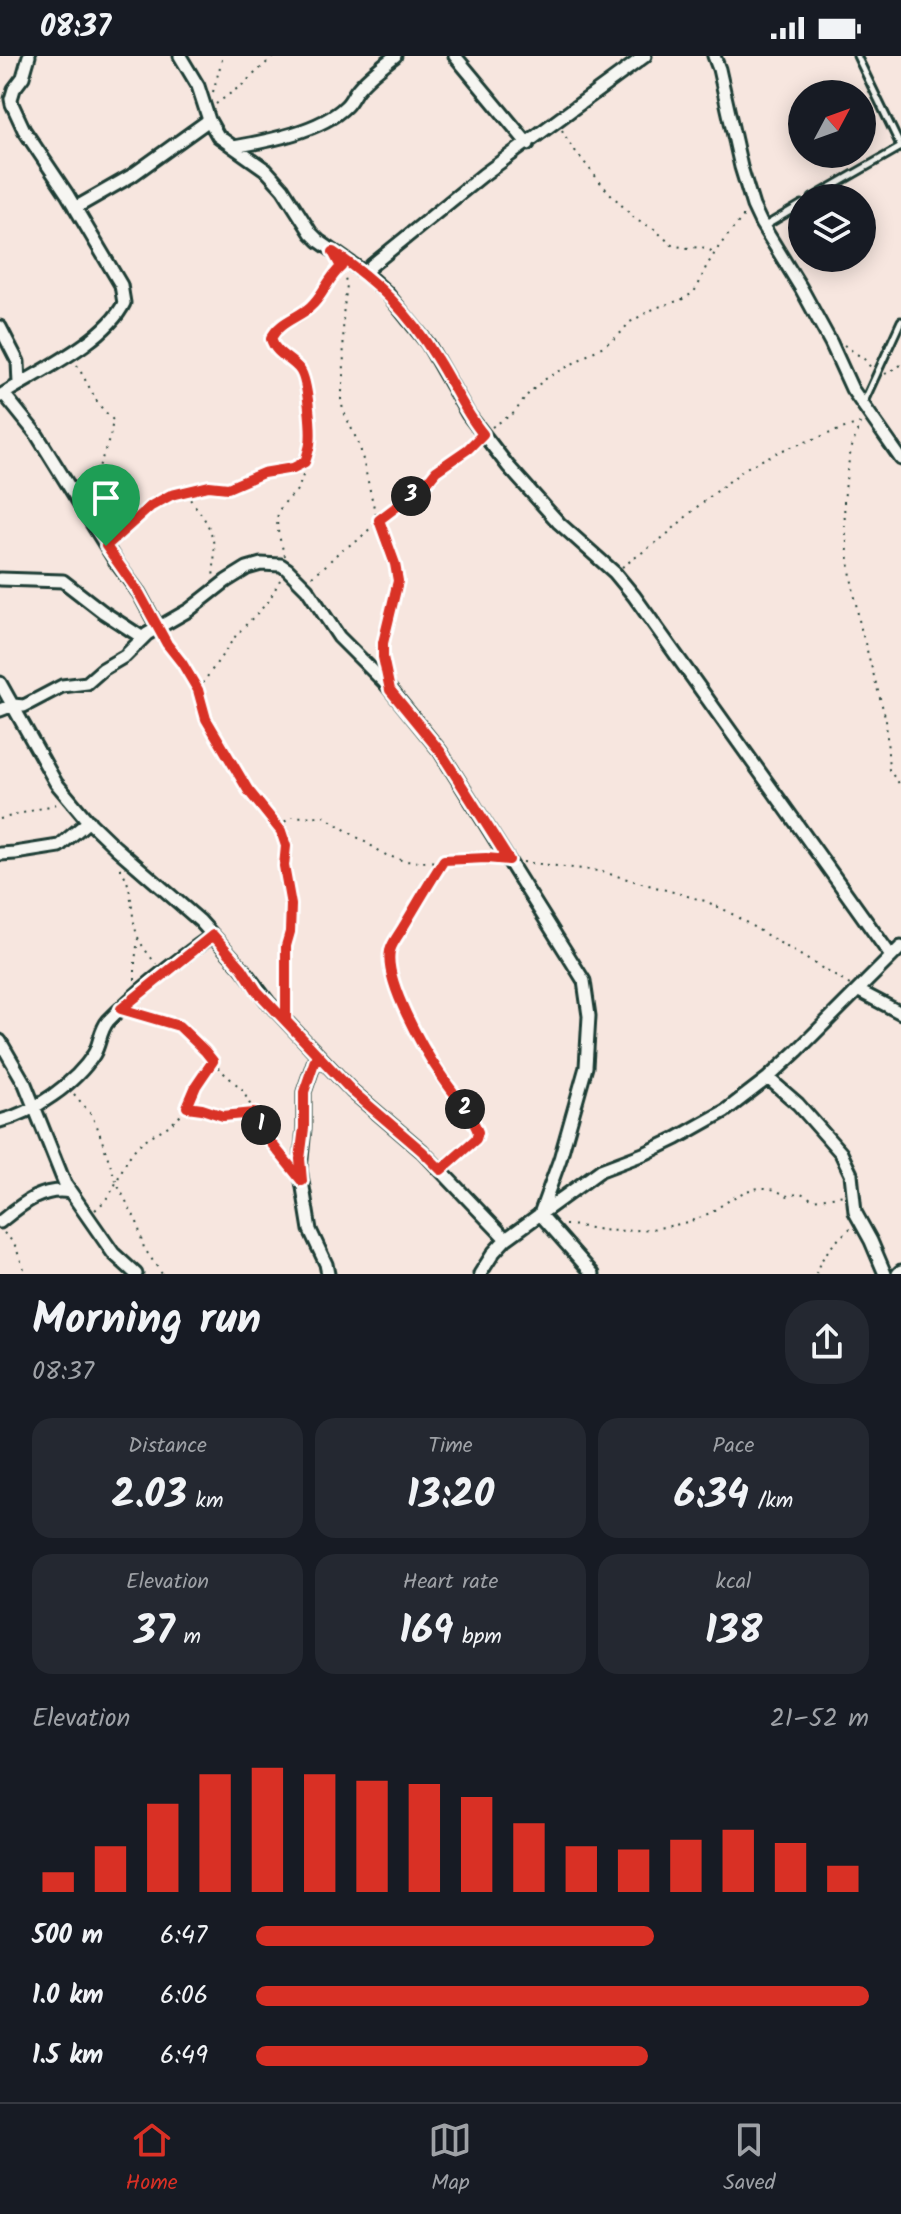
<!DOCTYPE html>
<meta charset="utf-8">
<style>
:root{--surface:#171b24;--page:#242831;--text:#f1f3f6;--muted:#9ea1a6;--line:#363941;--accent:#d93025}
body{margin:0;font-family:Kalam,sans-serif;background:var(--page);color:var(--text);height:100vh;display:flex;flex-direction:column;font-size:30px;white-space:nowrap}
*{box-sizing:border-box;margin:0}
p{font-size:26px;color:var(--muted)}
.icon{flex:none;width:44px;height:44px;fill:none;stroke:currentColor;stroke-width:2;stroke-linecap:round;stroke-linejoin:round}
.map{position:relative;height:1218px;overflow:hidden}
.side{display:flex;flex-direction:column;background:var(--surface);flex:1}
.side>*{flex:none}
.needle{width:52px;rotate:49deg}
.tools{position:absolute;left:788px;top:24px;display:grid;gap:16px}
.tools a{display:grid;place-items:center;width:88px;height:88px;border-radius:50%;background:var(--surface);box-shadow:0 4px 20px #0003;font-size:40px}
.pin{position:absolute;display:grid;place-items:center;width:68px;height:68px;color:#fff;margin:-82px -34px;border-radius:50% 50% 50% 0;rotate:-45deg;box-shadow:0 0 8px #0007}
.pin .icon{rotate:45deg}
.km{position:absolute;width:40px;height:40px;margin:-20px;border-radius:50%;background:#222;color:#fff;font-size:22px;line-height:40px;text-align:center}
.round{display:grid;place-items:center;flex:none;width:84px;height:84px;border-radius:32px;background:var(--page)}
.headline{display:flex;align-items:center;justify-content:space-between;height:136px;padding:0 32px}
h1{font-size:44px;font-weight:600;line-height:60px}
.figures{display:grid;grid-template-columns:repeat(3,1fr);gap:12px;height:136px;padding:8px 32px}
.figures div{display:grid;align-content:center;border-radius:20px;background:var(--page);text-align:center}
.figures b{font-size:40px;font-weight:600}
.figures small{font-size:22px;font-weight:400}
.figures p{font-size:22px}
.chart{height:224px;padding:16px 32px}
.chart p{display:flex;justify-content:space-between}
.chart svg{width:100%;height:144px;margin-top:8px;stroke:var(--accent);stroke-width:6}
ul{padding:0 32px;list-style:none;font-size:26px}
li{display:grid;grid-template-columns:128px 96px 1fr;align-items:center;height:60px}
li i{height:20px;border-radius:10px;background:var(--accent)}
.status{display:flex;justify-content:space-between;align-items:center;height:56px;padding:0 40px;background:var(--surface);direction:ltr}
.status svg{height:22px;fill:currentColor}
.tab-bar{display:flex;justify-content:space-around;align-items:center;height:112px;border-top:2px solid var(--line);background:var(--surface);font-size:22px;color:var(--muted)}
.tab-bar a{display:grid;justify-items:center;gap:4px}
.tab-bar .active{color:var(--accent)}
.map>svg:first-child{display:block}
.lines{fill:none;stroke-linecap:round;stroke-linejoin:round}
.lane-casing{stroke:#1f3d34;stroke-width:11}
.street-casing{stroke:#1f3d34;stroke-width:17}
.path{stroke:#1f3d34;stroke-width:2;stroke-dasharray:2 6;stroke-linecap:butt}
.lane{stroke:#f6f6f2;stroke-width:5}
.street{stroke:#f6f6f2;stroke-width:11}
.route-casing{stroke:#fff;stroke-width:16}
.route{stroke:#d93025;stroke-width:10}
</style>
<div class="status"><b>08:37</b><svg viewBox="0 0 49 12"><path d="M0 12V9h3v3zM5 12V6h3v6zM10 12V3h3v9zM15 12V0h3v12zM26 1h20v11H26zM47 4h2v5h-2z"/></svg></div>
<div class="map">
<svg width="901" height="1218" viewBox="0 0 901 1218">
<rect width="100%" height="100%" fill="#f7e6df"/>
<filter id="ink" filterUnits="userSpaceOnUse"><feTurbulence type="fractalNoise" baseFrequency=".0125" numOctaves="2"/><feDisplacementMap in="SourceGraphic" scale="16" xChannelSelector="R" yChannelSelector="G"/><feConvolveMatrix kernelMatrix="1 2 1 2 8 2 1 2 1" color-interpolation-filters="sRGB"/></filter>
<g filter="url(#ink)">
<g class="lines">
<g class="lane-casing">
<path id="lane" d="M857 0 901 91
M812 142 901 91
M765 170 802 148
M863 348 901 265"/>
</g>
<g class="street-casing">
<path id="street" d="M180 0 198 30 209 64 218 80 266 114 283 133 311 177 319 185 365 217 386 236 428 288 468 358 508 410 559 467 615 517 634 540 891 900
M455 0 528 88
M714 0 719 13 741 111 753 150 761 167 801 232 831 287 852 333 901 403
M234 91C268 85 321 75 346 50 351 45 353 39 357 34 367 21 382 10 395 0
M75 152 131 120 209 64
M365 217 372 209 483 119 645 0
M0 271 18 306 19 328
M4 338 37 379 116 506 139 537 158 572
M0 340C36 317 106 285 124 247L121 229 67 138 24 74 12 48 11 43 14 33 23 21 29 0
M0 523 63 525 103 556 143 582
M0 627 56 727 87 764 115 791 200 865 242 912 268 946 352 1035 422 1095 506 1183
M0 654 13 649 24 650 62 630 87 627 103 613 125 600 147 578 189 554 226 525 247 512 261 508 281 509 287 513 307 533 339 581 385 627 440 695 584 925 589 960 586 1011 560 1103 540 1158 593 1218
M0 798 15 797 59 790 89 765
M859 935 901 957
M0 985 25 1028 65 1128 113 1197 136 1218
M317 998 304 1036V1072L300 1113 310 1174 326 1208 328 1218
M768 1022 798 1048 841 1097 851 1118 855 1156 871 1185 885 1218
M0 1065C33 1057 76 1027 94 998 100 988 100 974 108 965 136 936 180 902 213 879
M0 1166C20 1150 42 1130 70 1136
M480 1218 494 1196 506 1183 601 1114 646 1097 677 1082 725 1055 768 1022 797 995 901 891
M898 1218 901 1215"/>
</g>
<path class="path" d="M213 36 223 0
M216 48 242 29 274 0
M562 74 569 87 604 131 636 164 653 172 672 189 686 192 702 191 714 196
M343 215 347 229 343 259 344 320 341 343 343 354 360 391 375 456 395 508 398 525 383 587 385 611
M844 289 864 303 872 313
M77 309 99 349 113 364 110 381 96 419 98 456
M885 318 901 309
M860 367 851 394 847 415 844 446 845 470 851 521 860 569 886 664 889 714 901 730
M492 371 514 357 529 337 544 324 605 289 618 280 630 266 655 252 681 244 693 237 698 230 706 211 720 189 746 157
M185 437C210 468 218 479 213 521
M116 483 151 450 171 439 209 430 228 432 263 417 286 414 304 407
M285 500C281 487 275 471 278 458 281 447 291 442 297 434 303 425 311 391 310 380 309 361 311 336 303 319 296 303 276 300 271 283 279 264 304 260 317 245 325 235 330 222 339 212
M622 511 665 480 697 451 746 412 780 395 859 367
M312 520 324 511 341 494 357 485 379 464 424 430 436 415 476 386
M163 580 182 607 198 634 206 663 248 734 283 778 286 790 284 810 291 855 289 881 286 892 285 948
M198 634 237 578 268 546 280 524
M0 763 61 747
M278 770 292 761 323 760 386 799 404 805 420 806 493 803
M444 805C430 826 417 847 405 869 400 877 392 886 390 895 384 927 423 993 441 1019 454 1038 470 1055 478 1076L476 1083 448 1108
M523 806 599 815 705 845 727 855 850 929
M120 812C135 832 129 858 138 881 142 891 150 900 156 908
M135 924V905L138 883
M134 956 179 970 205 995 217 1011 242 1033 268 1083 288 1108
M74 1038 90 1057 97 1070 117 1128 137 1166 144 1192 162 1218
M189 1051 202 1053 223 1060 253 1058
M95 1154C118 1135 116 1119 132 1097 145 1078 166 1076 180 1060 194 1044 197 1022 212 1006
M565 1169C577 1169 589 1172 602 1174 628 1177 674 1172 699 1162 722 1153 745 1126 771 1133 777 1134 782 1138 788 1140L801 1137 813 1144 844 1139
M4 1177 14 1187 26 1218
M816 1218C819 1202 839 1181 852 1171"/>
<use href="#lane" class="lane"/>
<use href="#street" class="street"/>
</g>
</g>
<g class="lines" filter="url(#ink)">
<g class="route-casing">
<path id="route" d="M106 490 139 537 167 588 182 607 198 634 206 663 248 734 281 775 286 790 284 810 291 849 290 876 286 890V965L317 998 304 1036V1072L300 1103 302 1125 268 1083 254 1057 223 1060 202 1053 187 1051 196 1030 213 1005 205 995 179 970 121 953 213 879 242 912 257 935 352 1035 422 1095 441 1114 476 1083 478 1076C470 1055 453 1038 441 1019 423 993 384 925 390 895 392 887 398 880 402 873 416 850 429 827 444 804L486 802 509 804 440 695 390 634 383 601V587L398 525 395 508 379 464 424 430 436 415 468 393 483 378C464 355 453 328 437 303 409 257 378 226 333 196L341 211C328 222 323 240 310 251 298 262 278 266 271 283 276 299 291 302 300 314 308 325 312 375 310 388 309 394 307 400 305 406L293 412 263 417 228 432 209 430 171 439 151 450 106 490"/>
</g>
<use href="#route" class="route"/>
</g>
</svg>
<div class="tools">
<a><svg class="needle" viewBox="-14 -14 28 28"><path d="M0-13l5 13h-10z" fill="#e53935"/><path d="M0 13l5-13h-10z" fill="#9ea1a6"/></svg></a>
<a><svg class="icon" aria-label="layers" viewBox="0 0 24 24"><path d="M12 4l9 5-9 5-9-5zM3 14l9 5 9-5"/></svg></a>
</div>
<div class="pin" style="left:106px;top:490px;background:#1e9e55"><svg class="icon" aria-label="arrive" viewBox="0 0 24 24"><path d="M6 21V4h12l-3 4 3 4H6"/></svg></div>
<b class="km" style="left:261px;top:1069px">1</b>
<b class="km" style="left:465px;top:1053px">2</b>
<b class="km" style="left:411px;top:440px">3</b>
</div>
<section class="side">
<div class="headline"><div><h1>Morning run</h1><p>08:37</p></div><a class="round"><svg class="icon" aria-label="share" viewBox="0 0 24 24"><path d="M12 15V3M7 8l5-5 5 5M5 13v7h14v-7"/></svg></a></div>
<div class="figures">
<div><p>Distance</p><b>2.03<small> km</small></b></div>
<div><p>Time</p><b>13:20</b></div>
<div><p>Pace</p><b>6:34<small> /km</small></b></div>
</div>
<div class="figures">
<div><p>Elevation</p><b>37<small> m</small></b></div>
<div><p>Heart rate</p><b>169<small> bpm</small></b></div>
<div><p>kcal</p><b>138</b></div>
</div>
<div class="chart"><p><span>Elevation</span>21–52 m</p>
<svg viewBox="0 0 160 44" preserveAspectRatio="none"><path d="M5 44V38M15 44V30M25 44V17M35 44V8M45 44V6M55 44V8M65 44V10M75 44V11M85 44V15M95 44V23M105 44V30M115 44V31M125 44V28M135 44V25M145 44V29M155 44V36"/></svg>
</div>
<ul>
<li><b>500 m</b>6:47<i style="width:65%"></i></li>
<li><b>1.0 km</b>6:06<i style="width:100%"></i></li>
<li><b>1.5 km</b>6:49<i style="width:64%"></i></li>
</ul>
</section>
<nav class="tab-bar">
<a class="active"><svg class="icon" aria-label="home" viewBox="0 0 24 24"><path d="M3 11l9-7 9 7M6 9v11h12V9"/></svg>Home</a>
<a><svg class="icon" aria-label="map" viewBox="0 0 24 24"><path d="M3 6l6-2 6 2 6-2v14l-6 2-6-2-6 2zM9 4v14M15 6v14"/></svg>Map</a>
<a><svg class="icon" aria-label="saved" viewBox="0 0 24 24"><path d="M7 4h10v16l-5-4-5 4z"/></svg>Saved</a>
</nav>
